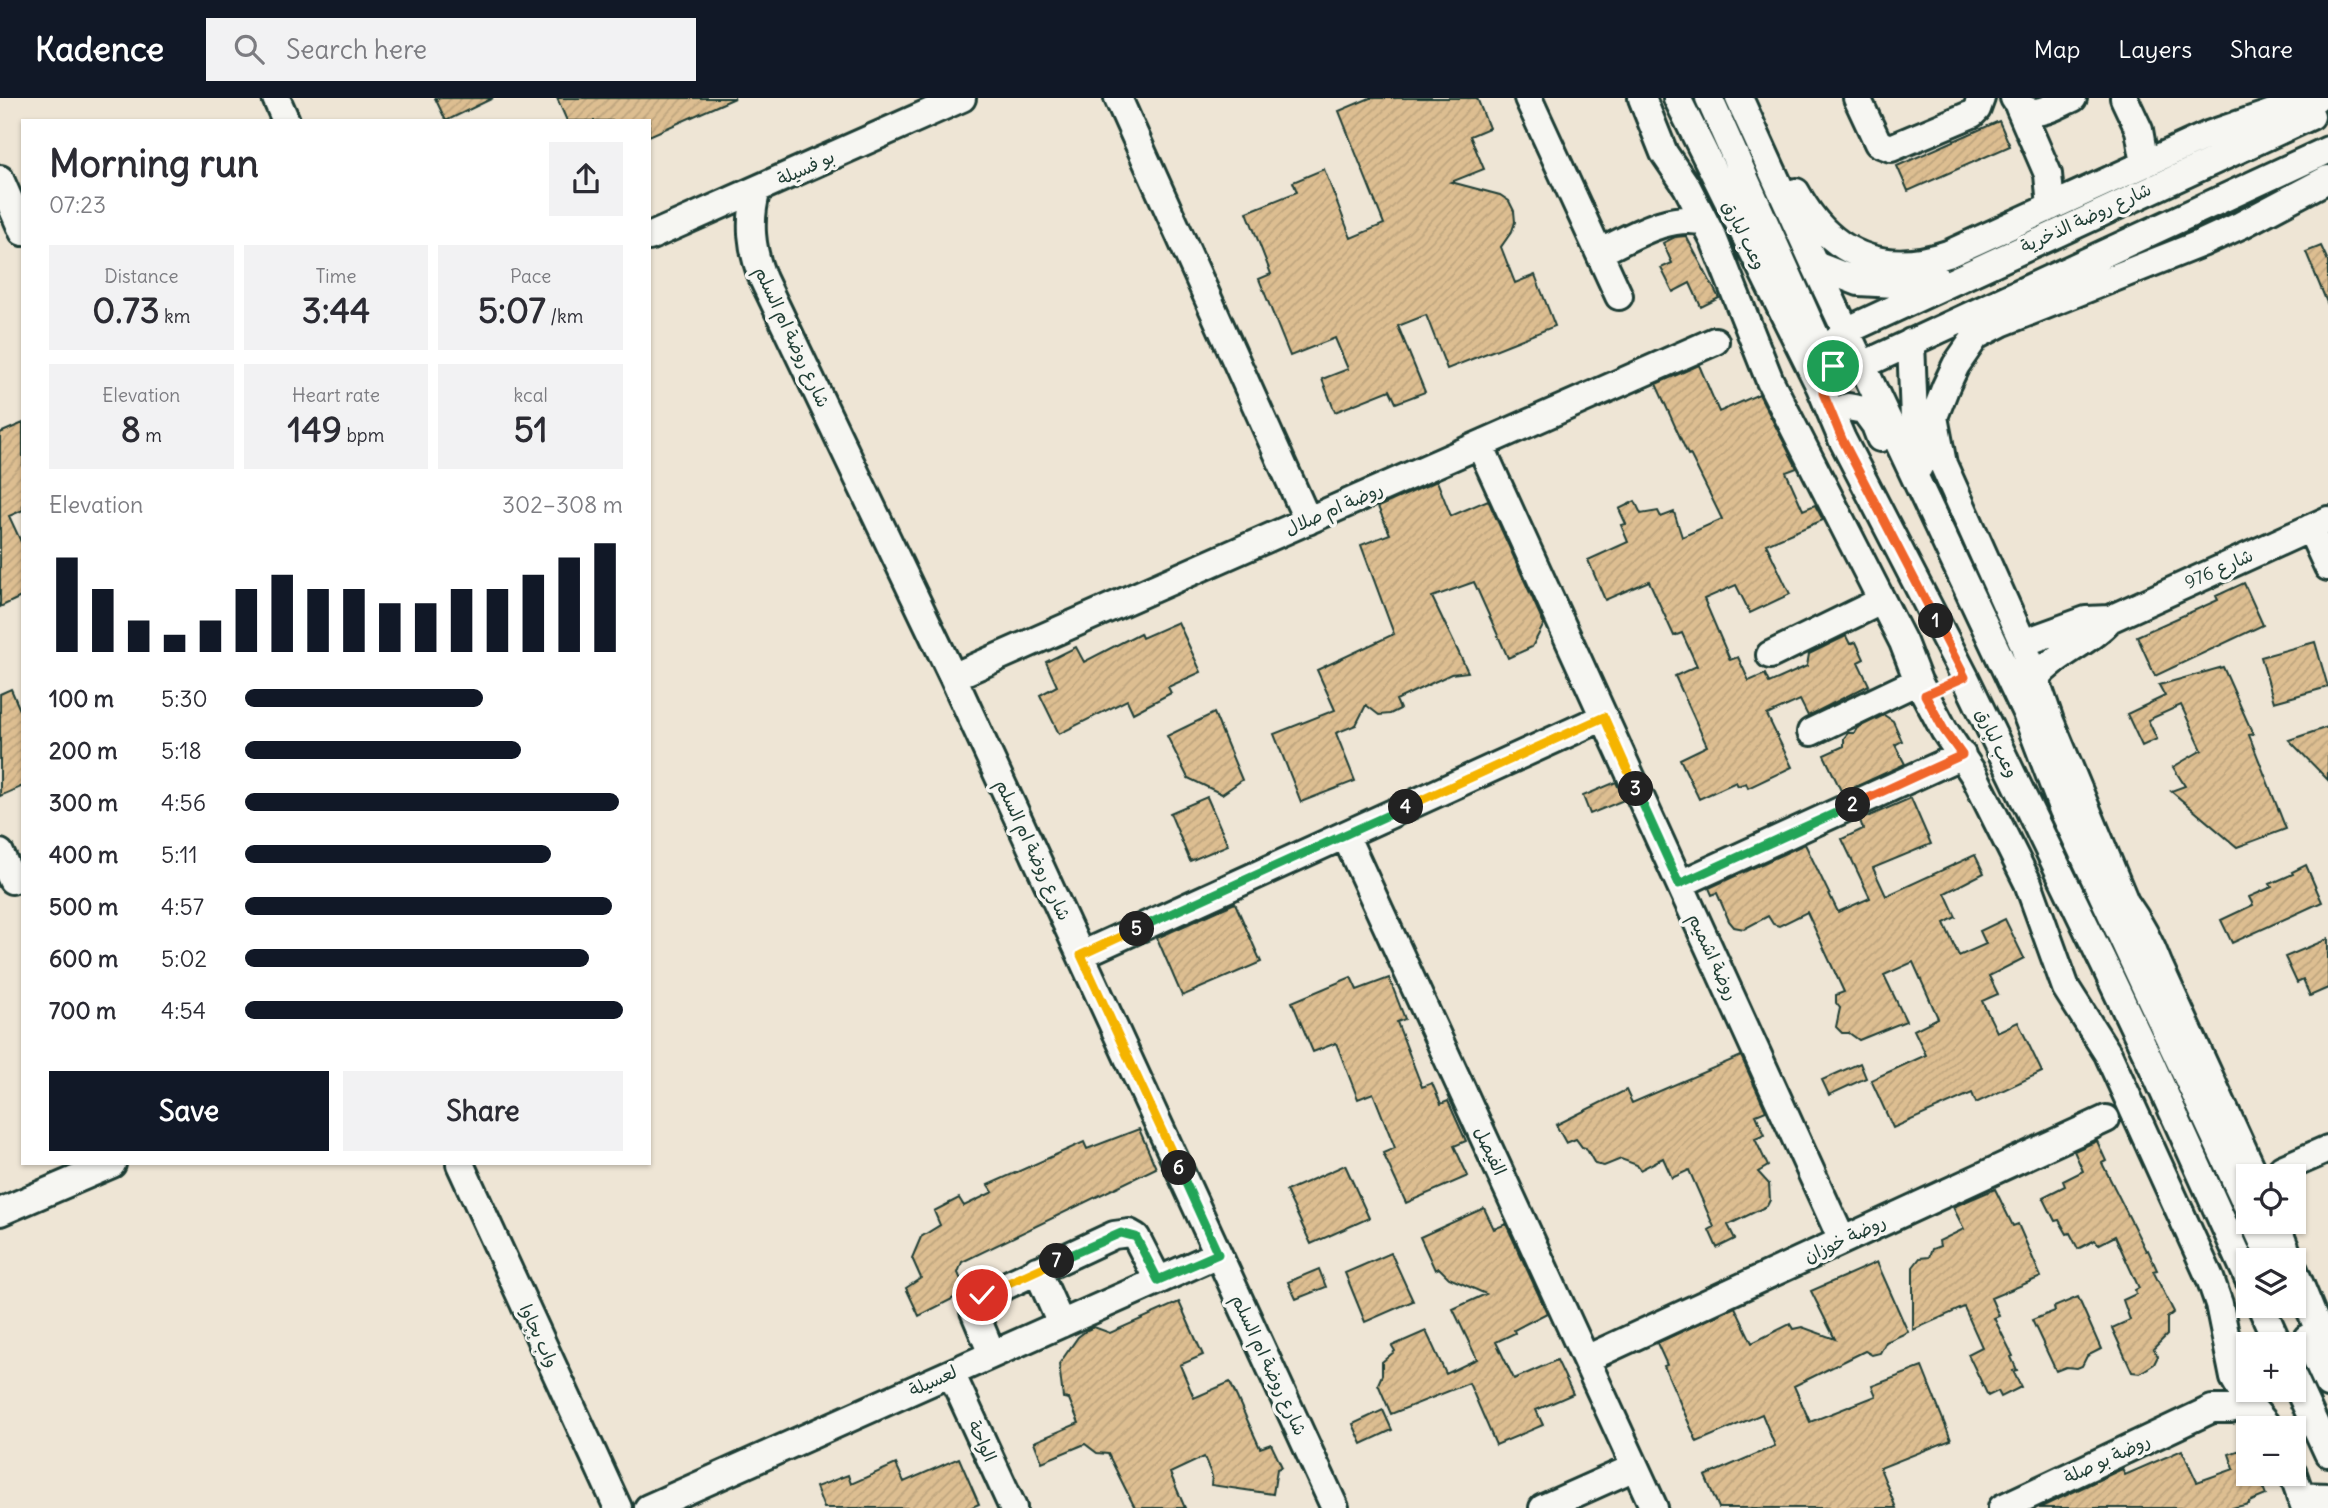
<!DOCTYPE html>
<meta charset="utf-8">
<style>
:root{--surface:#fff;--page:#f2f2f3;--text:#2b2b33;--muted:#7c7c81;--accent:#111827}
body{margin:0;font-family:Delius,"Playpen Sans Arabic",sans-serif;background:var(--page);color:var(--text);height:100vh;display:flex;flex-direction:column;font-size:26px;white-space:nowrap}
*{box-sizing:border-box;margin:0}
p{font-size:23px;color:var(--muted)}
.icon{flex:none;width:38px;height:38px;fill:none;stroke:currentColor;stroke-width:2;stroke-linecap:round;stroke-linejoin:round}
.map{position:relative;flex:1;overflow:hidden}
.details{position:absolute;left:21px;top:21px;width:630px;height:1046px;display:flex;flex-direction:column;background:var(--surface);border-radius:0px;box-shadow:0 2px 5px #0004}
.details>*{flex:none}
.tools{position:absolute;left:2236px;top:1066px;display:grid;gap:14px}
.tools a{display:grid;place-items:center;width:70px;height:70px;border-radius:0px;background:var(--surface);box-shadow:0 2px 5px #0004;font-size:35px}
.pin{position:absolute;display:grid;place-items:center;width:60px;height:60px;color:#fff;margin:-30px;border:4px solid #fff;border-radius:50%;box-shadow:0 2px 7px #0007}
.km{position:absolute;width:35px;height:35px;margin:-18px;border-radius:50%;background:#222;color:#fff;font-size:19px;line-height:35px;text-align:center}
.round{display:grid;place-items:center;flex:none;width:74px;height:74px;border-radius:0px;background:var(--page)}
.head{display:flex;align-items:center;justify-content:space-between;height:119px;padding:0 28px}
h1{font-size:38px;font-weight:700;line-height:52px}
.figures{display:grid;grid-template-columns:repeat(3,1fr);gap:10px;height:119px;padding:7px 28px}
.figures div{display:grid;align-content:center;border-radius:0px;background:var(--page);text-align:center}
.figures b{font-size:35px;font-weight:700}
.figures small{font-size:19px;font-weight:400}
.figures p{font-size:19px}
.chart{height:196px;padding:14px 28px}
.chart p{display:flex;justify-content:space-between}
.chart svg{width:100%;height:126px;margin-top:7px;stroke:var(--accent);stroke-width:6}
.action{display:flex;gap:14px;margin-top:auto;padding:14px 28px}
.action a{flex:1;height:80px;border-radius:0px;background:var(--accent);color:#fff;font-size:28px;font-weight:700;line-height:80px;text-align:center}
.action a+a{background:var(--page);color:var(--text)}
ul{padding:0 28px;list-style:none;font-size:23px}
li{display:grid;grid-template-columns:112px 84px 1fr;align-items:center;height:52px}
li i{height:18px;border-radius:9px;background:var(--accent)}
header{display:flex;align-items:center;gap:42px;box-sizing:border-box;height:98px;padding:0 35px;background:var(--accent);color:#fff}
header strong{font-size:33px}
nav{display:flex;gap:38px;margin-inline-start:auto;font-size:24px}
.search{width:490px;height:63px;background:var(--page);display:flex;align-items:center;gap:18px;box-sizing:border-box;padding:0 24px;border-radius:0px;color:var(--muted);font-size:26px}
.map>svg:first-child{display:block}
.building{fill:url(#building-hatch);stroke:#1f3d34;stroke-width:2}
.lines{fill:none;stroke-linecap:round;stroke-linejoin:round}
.minor-casing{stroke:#1f3d34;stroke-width:32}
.minor{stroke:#f6f6f2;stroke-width:26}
.split-1-casing{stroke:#fff;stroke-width:14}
.split-2-casing{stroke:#fff;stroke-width:14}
.split-3-casing{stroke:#fff;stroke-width:14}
.split-4-casing{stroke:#fff;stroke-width:14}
.split-5-casing{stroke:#fff;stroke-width:14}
.split-6-casing{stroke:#fff;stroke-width:14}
.split-7-casing{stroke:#fff;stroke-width:14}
.split-8-casing{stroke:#fff;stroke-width:14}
.split-1{stroke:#f0652b;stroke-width:9}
.split-2{stroke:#f0652b;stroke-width:9}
.split-3{stroke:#22a559;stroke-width:9}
.split-4{stroke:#f5b400;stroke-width:9}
.split-5{stroke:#22a559;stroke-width:9}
.split-6{stroke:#f5b400;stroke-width:9}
.split-7{stroke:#22a559;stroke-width:9}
.split-8{stroke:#f5b400;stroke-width:9}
.labels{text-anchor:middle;stroke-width:7;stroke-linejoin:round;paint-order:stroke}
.street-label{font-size:18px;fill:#1f3d34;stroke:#f6f6f2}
</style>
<header>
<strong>Kadence</strong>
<div class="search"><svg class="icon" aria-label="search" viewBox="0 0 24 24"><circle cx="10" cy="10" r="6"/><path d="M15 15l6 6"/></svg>Search here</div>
<nav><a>Map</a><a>Layers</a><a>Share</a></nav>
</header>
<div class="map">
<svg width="2328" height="1410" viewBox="0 0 2328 1410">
<defs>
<pattern id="building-hatch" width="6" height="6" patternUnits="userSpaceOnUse" patternTransform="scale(1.75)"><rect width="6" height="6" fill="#ddbe91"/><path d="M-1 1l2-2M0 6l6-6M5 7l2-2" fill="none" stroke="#bda47e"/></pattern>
</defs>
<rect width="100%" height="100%" fill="#eee5d5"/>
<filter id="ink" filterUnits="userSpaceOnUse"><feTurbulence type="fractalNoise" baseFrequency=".0143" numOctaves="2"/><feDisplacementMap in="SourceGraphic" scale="14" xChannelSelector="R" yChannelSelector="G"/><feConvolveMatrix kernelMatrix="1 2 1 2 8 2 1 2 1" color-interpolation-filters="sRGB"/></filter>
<g filter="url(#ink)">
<path class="building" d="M435 0H493L446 23Z
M557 0H735L649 38V23H567Z
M1370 0H1477L1489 30 1470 38 1484 71 1451 84 1500 97 1509 103 1514 113 1515 124 1512 133 1501 149 1515 185 1535 177 1555 228 1447 271 1426 217 1398 228 1425 294 1396 305 1390 292 1335 314 1322 281 1348 271 1335 240 1290 258 1259 181 1271 176 1247 114 1297 94 1293 84 1324 71 1351 140 1384 126 1339 13Z
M1999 23 2010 48 1908 93 1897 68Z
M1686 138 1719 200 1701 209 1690 185 1673 194 1661 170 1672 165 1663 145 1675 139Z
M2321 148 2328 163V207L2306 154Z
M1699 267 1719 314 1759 296 1797 370 1786 374 1803 412 1815 407 1823 422 1766 446 1790 496 1750 515 1736 487 1704 501 1730 562 1738 559 1749 583 1765 576 1769 585 1807 568 1809 556 1846 538 1850 546 1856 544 1864 561 1858 564 1869 587 1808 618 1800 602 1767 617 1792 669 1748 690 1746 685 1738 688 1736 684 1699 701 1680 661 1707 648 1675 578 1697 568 1682 535 1674 538 1649 483 1605 502 1588 462 1628 444 1621 427 1626 426 1619 411 1635 403 1641 416 1658 413 1661 419 1674 414 1682 439 1722 421 1690 356 1688 357 1656 286Z
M23 325V412L9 418 23 448V498L0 509V335Z
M1437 383 1451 418 1488 402 1544 526 1532 549 1508 560 1474 484 1432 499 1468 574 1451 576 1396 602 1400 611 1390 616 1379 617 1366 607 1356 627 1336 635 1355 683 1301 704 1274 636 1335 612 1317 572 1394 536 1361 447 1390 436 1378 409Z
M2244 485 2263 527 2155 578 2137 538 2218 502 2216 498Z
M1178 524 1201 574 1168 589 1171 595 1133 615 1127 602 1059 636 1040 597 1057 588 1046 564 1076 549 1084 564 1140 535 1142 540Z
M2315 544 2328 589 2274 604 2261 559Z
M2223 569 2253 636 2249 637 2286 731 2237 749 2171 693 2185 688 2173 669 2202 652 2181 607 2148 622 2157 641 2142 648 2127 616 2165 598 2159 587Z
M11 591 23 619V688L0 698V596Z
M1214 615 1242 682 1222 696 1188 680 1167 638Z
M1884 617 1893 623 1902 643 1895 647 1905 666 1842 695 1824 657 1844 648V640L1848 635H1854L1857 630Z
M2328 629V682L2289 642Z
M1616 684 1624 702 1590 716 1583 698Z
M1207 699 1228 747 1190 763 1170 715Z
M1911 700 1931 746 1873 770 1886 798 1975 757 1984 775 1945 795 1956 819 1944 825 1959 858 1986 846 1980 833 2005 821 2024 860 1989 878 1998 896 1982 903 1997 934 2018 924 2042 974 1976 1005 1972 995 1893 1030 1871 982 1926 957 1914 932 1938 920 1913 864 1884 877 1906 923 1859 942 1849 935H1842L1836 929 1840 910 1836 905V897L1844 894 1807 814 1779 828 1773 826 1768 818 1744 831 1734 829 1729 823 1717 795 1712 797 1709 790 1805 746 1838 814 1870 800 1842 741 1863 731 1860 722Z
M2306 767 2322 804 2232 845 2221 822 2253 807 2249 799 2272 789 2270 786 2293 776 2292 774Z
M1235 805 1261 864 1182 898 1157 840Z
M2328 841V890L2310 898 2303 882 2297 885 2285 859Z
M1351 879 1357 892 1389 880 1405 921 1397 924 1422 989 1432 985 1441 1006 1448 1003 1466 1043 1454 1048 1468 1078 1406 1105 1383 1055 1395 1050 1373 995 1358 1001 1336 945 1313 954 1292 904Z
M1741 958 1766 1013 1756 1017 1765 1037 1755 1041 1768 1068 1758 1074 1769 1086 1770 1102 1767 1108 1728 1127 1735 1141 1717 1150 1709 1132 1714 1129 1689 1072 1672 1080 1663 1060 1640 1072 1637 1067 1621 1061 1604 1068 1595 1066 1586 1050 1582 1049 1576 1041 1566 1045 1556 1027 1626 992 1632 1005Z
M1860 965 1866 980 1829 997 1822 982Z
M1139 1031 1156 1070 962 1164 958 1175 965 1191 962 1196 919 1218 906 1190 921 1180 912 1160 921 1139 940 1127 934 1113 959 1100 964 1108 993 1094 988 1087 1084 1044 1087 1051Z
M2097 1043 2106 1063 2102 1065 2146 1153 2148 1152 2157 1172 2153 1173 2174 1214 2167 1220V1237L2153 1251 2158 1258 2154 1266 2140 1275 2132 1274 2112 1230 2130 1222 2123 1202 2136 1196 2135 1192 2139 1190 2115 1138 2098 1147 2095 1142 2078 1151 2070 1135 2067 1136 2059 1122 2055 1123 2043 1099 2065 1088 2063 1083 2083 1073 2074 1053Z
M1345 1067 1369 1120 1311 1146 1286 1093Z
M1995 1091 2013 1128 2018 1126 2041 1179 1991 1200 1999 1218 1994 1220 2013 1258 2011 1259 2017 1272 2013 1273 2021 1289 2001 1299 1998 1293 1988 1298 1968 1256 1982 1249 1964 1209 1913 1232V1169L1920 1160 1929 1159 1932 1151 1940 1148 1939 1143 1964 1131 1953 1109Z
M1484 1110 1494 1131 1506 1126 1547 1215 1514 1232 1515 1235 1496 1244 1514 1281 1557 1262 1573 1296 1536 1312 1543 1327 1496 1347 1469 1285 1391 1316 1378 1286 1382 1277V1264L1395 1253 1392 1248 1426 1233 1446 1276 1477 1261 1453 1211 1486 1196 1449 1180 1439 1170 1435 1172 1420 1139Z
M1391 1155 1413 1203 1365 1224 1345 1175Z
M1877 1164 1908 1234 1886 1244 1880 1255 1872 1257 1865 1253 1794 1288 1810 1324 1876 1298 1872 1288 1922 1269 1951 1342 1880 1370 1896 1410H1719L1705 1378 1775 1348 1762 1316 1697 1344 1664 1268 1667 1267 1657 1245 1735 1209 1752 1245 1790 1226 1793 1231 1802 1229 1835 1241 1811 1193Z
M1319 1171 1326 1189 1296 1201 1288 1184Z
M2078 1199 2101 1251 2087 1258 2082 1268 2077 1270 2066 1269 2056 1273 2032 1222 2055 1213 2054 1209Z
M1179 1204 1203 1257 1180 1267 1194 1300 1230 1284 1260 1350 1271 1346 1282 1369 1277 1371 1273 1396 1211 1387 1212 1378 1204 1359 1170 1375 1185 1410H1135L1108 1356 1097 1355 1085 1346 1042 1364 1034 1344 1079 1325 1069 1301 1063 1300 1059 1266 1078 1239 1087 1232 1094 1229 1110 1235Z
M1383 1312 1392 1332 1362 1346 1353 1326Z
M2249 1349V1376H2258L2266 1397 2249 1404V1406L2232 1410H2039L2122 1371 2125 1377 2182 1352 2197 1384 2234 1371 2229 1356Z
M959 1360 979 1406 970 1410H824L816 1389 848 1377 851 1386 896 1366 904 1384Z"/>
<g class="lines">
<g class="minor-casing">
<path id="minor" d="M276 0 286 23
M1118 0 1308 423
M1528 0 1619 198
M1642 0 1664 55 1687 89 1714 142 1770 283 1903 544 1918 583 1944 632 1974 677 2028 785 2066 890 2108 956 2210 1180 2219 1206 2234 1280 2249 1306 2269 1330
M1677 0 1820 289 1842 341 1965 579 2105 868 2149 961 2249 1182
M1709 0 1821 250 1833 268 1844 270 1863 267 2328 52
M1739 0 1815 167 2026 615 2063 712 2249 1112
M1857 0 1878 45 1891 50 1972 16 1977 11 1981 0
M2014 0C2029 26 2052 9 2073 0
M2124 0 2139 32 2145 66
M2019 9 2048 76 2051 109
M0 81 23 134
M757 91C748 123 751 151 763 181L953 579 1335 1410
M1796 94C1829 155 1881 179 1948 156L2208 37 2316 0
M649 139 962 0
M1600 154C1633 139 1667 115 1705 124
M1815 167 1859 184 1895 186 1937 181
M1835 244 1846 233 2311 18
M1911 244 1915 346 1919 369
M1831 315 1848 309 1864 312 1875 327 1880 340
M1480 347 1842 1142
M2310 430 2328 469
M2023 545 2086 522 2110 521
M1770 557 1881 503
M953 579 1715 243
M2035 581C2056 555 2089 545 2110 521L2328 422
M1811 634 1918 583
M1345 737 1654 1410
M0 755 12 782
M1680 786 1962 657
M1081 857 1604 619
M460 1066 618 1410
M2255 1078 2159 868C2150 844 2140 825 2125 804L2050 623 2023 545 1943 366 1934 319 1946 288 1956 267 1976 238 2001 225 2202 145 2241 127 2328 81
M2277 1078 2282 1071 2328 1051
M0 1114 112 1066
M2254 1124 2271 1162
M2275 1124 2290 1162
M1037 1172 1061 1226
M2294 1172 2328 1255
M2261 1208 2278 1246
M2307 1240 2328 1286
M992 1256 974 1213 977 1201 1114 1137 1129 1135 1136 1139 1158 1182
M1586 1261 2106 1021
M951 1275 1013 1410
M2294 1281 2328 1355
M2293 1376 2305 1410
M2300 1398 2328 1399
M648 1410 1218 1156
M1543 1410 1635 1369
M2002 1410 2212 1311H2230L2249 1306"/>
</g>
<use href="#minor" class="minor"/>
</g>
</g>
<g class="lines" filter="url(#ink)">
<g class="split-1-casing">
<path id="split-1" d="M1833 268 1828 262 1823 295 1831 314 1842 341 1936 523"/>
</g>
<g class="split-2-casing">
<path id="split-2" d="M1853 707 1962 657 1944 632 1925 597 1965 579 1936 523"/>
</g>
<g class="split-3-casing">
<path id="split-3" d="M1636 691 1679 786 1853 707"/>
</g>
<g class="split-4-casing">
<path id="split-4" d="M1406 709 1604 619 1636 691"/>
</g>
<g class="split-5-casing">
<path id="split-5" d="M1137 831 1406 709"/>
</g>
<g class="split-6-casing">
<path id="split-6" d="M1137 831 1081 857 1179 1070"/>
</g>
<g class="split-7-casing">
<path id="split-7" d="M1057 1163 1121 1135 1136 1139 1158 1182 1218 1156 1179 1070"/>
</g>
<g class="split-8-casing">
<path id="split-8" d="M982 1197 1057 1163"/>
</g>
<use href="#split-1" class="split-1"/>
<use href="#split-2" class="split-2"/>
<use href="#split-3" class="split-3"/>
<use href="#split-4" class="split-4"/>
<use href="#split-5" class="split-5"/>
<use href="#split-6" class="split-6"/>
<use href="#split-7" class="split-7"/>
<use href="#split-8" class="split-8"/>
</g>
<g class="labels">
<g class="street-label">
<text transform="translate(806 70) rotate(-24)" y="6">بو فسيلة</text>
<text transform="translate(2086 120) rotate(-25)" y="6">شارع روضة الذخرية</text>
<text transform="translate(1744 137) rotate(63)" y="6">وعب لبارق</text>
<text transform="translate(792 239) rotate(65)" y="6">شارع روضة ام السلم</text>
<text transform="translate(1334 411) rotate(-24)" y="6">روضة ام صلال</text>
<text transform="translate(2219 471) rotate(-24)" y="6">شارع 976</text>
<text transform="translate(1997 645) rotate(64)" y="6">وعب لبارق</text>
<text transform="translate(1033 752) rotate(65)" y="6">شارع روضة ام السلم</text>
<text transform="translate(1713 859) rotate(65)" y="6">روضة اشميم</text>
<text transform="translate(1490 1053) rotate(65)" y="6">الفيصل</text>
<text transform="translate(1845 1141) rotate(-25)" y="6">روضة خوزان</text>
<text transform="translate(539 1238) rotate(65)" y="6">واب بجاوا</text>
<text transform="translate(1269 1267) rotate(65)" y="6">شارع روضة ام السلم</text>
<text transform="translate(933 1283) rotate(-24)" y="6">لعسيلة</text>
<text transform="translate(982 1343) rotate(65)" y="6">الواحة</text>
<text transform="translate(2107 1361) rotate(-25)" y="6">روضة بو صلة</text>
</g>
</g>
</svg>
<div class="tools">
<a><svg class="icon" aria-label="locate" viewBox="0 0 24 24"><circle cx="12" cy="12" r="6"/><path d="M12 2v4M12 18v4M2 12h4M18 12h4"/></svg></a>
<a><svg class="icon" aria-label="layers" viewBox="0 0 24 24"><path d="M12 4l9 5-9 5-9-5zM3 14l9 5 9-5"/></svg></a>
<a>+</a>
<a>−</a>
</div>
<div class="pin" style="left:1833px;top:268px;background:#1e9e55"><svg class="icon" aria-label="arrive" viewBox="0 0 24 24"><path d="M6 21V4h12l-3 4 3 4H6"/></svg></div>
<div class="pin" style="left:982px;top:1197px;background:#d93025"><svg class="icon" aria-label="check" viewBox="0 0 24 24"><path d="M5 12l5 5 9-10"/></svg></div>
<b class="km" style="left:1936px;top:523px">1</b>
<b class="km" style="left:1853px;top:707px">2</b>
<b class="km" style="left:1636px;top:691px">3</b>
<b class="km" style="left:1406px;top:709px">4</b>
<b class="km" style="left:1137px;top:831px">5</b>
<b class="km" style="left:1179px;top:1070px">6</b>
<b class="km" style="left:1057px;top:1163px">7</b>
<section class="details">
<div class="head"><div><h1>Morning run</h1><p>07:23</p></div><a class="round"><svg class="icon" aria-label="share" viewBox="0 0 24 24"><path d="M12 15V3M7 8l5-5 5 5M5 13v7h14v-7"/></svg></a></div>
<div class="figures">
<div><p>Distance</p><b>0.73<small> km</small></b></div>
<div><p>Time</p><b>3:44</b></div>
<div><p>Pace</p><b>5:07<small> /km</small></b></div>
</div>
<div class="figures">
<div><p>Elevation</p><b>8<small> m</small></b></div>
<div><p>Heart rate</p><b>149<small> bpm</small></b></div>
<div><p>kcal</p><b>51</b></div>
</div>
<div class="chart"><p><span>Elevation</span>302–308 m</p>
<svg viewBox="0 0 160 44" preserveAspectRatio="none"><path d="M5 44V11M15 44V22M25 44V33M35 44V38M45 44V33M55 44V22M65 44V17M75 44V22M85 44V22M95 44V27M105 44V27M115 44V22M125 44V22M135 44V17M145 44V11M155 44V6"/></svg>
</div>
<ul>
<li><b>100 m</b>5:30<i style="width:63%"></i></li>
<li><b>200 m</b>5:18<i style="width:73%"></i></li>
<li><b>300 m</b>4:56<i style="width:99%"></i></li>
<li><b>400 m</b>5:11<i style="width:81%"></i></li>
<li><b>500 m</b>4:57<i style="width:97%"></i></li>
<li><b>600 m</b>5:02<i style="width:91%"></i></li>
<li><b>700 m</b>4:54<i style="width:100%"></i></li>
</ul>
<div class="action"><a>Save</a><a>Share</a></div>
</section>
</div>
